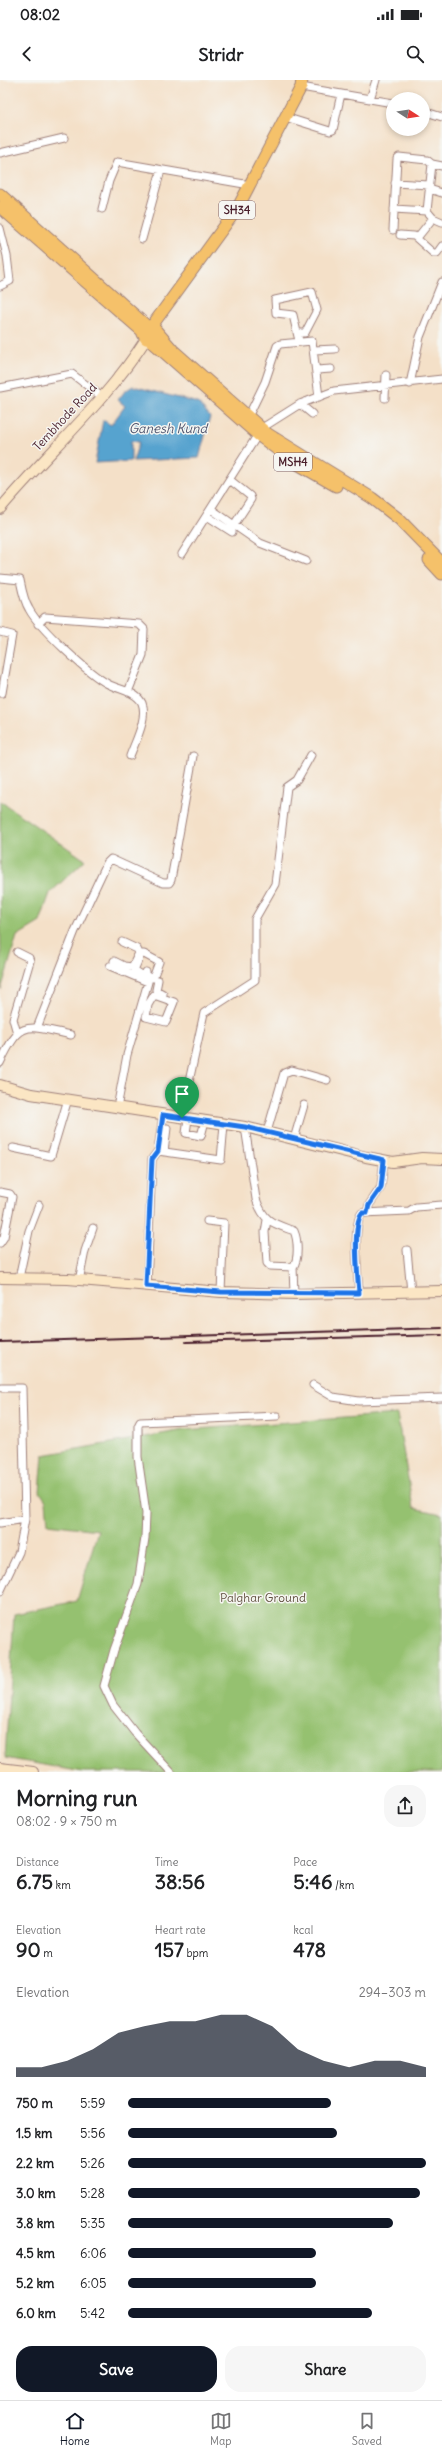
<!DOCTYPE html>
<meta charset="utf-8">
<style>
:root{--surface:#fff;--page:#f6f6f6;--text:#202124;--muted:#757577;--line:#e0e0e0;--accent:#111827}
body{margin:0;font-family:Delius,sans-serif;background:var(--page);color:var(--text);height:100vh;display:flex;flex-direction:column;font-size:15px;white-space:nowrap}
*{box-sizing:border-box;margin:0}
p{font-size:13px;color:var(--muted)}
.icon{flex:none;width:22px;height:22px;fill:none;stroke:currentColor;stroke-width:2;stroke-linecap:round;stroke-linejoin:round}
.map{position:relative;height:1692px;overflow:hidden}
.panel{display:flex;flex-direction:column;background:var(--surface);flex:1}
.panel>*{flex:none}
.needle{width:26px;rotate:102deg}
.fabs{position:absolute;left:386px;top:12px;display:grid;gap:8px}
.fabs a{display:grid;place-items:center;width:44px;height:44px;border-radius:50%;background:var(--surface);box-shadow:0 2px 6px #0003;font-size:20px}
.pin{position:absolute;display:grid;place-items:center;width:34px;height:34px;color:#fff;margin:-41px -17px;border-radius:50% 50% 50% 0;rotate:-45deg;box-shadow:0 0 4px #0007}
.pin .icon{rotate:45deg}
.round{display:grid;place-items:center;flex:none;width:42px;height:42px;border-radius:16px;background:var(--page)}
.overview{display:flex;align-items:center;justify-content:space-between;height:68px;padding:0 16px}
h1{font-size:22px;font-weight:700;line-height:30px}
.figures{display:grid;grid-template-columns:repeat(3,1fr);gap:6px;height:68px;padding:4px 16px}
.figures div{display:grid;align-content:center}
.figures b{font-size:20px;font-weight:700}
.figures small{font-size:11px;font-weight:400}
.figures p{font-size:11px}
.chart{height:112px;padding:8px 16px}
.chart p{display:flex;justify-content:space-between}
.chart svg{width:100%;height:72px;margin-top:4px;fill:var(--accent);opacity:.7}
.action{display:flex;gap:8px;margin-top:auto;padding:8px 16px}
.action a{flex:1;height:46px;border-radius:16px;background:var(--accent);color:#fff;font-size:16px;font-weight:700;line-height:46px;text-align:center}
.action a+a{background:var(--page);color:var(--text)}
ul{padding:0 16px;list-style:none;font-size:13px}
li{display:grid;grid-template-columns:64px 48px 1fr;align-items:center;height:30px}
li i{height:10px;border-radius:5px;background:var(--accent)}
.status{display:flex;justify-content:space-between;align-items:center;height:28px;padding:0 20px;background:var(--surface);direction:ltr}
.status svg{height:11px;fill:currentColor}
header{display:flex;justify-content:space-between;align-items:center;height:52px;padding:0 16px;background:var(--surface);font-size:18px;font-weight:700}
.tabs{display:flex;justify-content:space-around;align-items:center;height:56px;border-top:1px solid var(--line);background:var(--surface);font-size:11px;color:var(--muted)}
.tabs a{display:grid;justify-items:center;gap:2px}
.tabs .current{color:var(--accent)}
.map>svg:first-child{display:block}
.green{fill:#95c16f;stroke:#70704d}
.water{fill:#56a3cf;stroke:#50617d}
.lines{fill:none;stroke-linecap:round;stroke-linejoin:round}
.street-casing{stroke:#9f807a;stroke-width:9}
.secondary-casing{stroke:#9f807a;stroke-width:12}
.primary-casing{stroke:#9f807a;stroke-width:13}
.street{stroke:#fff;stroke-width:7}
.secondary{stroke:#fbe6c4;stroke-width:10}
.primary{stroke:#f5c16b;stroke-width:11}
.rail{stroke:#4a1f2b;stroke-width:2}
.route-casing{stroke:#fff;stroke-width:8}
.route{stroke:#1a73e8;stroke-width:5}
.labels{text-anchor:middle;stroke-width:3;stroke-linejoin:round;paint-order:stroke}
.shield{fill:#f6f6f2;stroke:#7e6067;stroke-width:1}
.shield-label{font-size:11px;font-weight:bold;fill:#4a1f2b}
.street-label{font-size:12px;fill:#4a1f2b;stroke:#f6f6f2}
.park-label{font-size:12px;fill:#60503f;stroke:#f6f6f2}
.water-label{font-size:13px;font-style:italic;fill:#4f546d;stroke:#f6f6f2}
</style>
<div class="status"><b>08:02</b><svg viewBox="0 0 49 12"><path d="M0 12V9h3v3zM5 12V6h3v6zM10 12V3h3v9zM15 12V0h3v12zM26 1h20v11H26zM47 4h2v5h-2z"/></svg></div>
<header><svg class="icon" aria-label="back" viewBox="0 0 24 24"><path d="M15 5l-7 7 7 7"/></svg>Stridr<svg class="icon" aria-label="search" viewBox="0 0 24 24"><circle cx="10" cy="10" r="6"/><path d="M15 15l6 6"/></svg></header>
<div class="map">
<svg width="442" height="1692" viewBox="0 0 442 1692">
<rect width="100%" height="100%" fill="#f6f6f2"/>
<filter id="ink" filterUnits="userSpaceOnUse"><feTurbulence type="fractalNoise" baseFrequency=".025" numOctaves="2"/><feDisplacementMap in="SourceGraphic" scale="8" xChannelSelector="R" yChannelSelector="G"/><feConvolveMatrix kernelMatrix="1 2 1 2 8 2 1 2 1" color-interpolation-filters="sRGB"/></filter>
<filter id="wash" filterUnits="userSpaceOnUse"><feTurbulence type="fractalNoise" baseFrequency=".012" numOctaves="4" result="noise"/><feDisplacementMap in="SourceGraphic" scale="16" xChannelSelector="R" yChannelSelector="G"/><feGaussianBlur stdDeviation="0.9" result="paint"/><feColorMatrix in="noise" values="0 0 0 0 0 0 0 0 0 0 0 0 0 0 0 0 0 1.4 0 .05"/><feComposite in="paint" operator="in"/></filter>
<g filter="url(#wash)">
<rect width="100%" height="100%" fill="#f4e0c8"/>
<path class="green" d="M0 721 85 780 50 813 40 842 17 856 1 910Z
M397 1334 413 1428 442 1434V1692H83L5 1678 14 1534 77 1521 98 1450 48 1444 46 1421 40 1412 43 1375 184 1350Z"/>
<path class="water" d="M133 306 198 323 210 337 199 378 133 381 139 362 131 361V381L95 383 103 340 111 345 125 326 118 320 125 311Z"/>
</g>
<g filter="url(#ink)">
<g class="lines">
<g class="street-casing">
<path id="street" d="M301 7 393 23
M370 19 376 0
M423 31 442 37
M285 37 330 51 333 50 341 14
M0 73 64 58
M432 84 442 86
M395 103 429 105
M429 109 442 113
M102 129 109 101 117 82 250 105
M394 129 427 131
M0 148 7 176 10 201 0 206
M393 150 397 79 399 77 427 80 432 84 427 131 433 138 442 142
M400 155 414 156 433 173H437L442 166
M417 158 433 138
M142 159 161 90
M298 253H305L317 230 312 212 275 220 276 233 293 235 299 261
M314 270 335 269
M317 290 331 289
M410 304 420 257 442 202
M0 308 72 294 102 317
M385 318 386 295
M300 324 312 334
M248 337 265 302 277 266 280 264 312 261 319 317
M230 400 250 416 251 419 234 445
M211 429 260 463 306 481
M207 436 232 452
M182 474 262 348 300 324 334 311 442 299
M0 498 20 500C22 510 24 521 29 529 39 548 89 594 108 604 119 610 136 611 142 623 148 638 135 662 130 676
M38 544 45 537 139 544 144 549 143 575 128 612
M0 552 12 555 2 613H0
M122 862 137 869 139 873 132 887 124 886
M17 872 29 878 30 881 13 939 17 953
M114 881 124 886 123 889
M110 886 148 902 127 975 117 1028
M142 895 134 890 141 874H144L159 882 153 898 144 896 146 892
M158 900 156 910 163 914
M142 923 148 925 146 937 166 942 174 922 154 915 148 925
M37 948 75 851 107 783 111 779 163 803H169L171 800 193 676
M0 983C21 939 26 945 71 955
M181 1038 204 933 255 900V839L275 804 287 707 297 700 311 675
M188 1039 186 1053 201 1056 205 1041
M245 1047 256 1119C264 1142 272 1143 294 1151 298 1160 299 1179 293 1187L270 1186 267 1183 265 1152 267 1140
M267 1052 284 993 292 990 327 1000
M294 1059 304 1025
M13 1068 51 1076 68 1019
M158 1071 221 1080 224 1044
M164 1072 167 1048
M0 1112 10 1114 12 1117 4 1157 0 1163
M367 1133 369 1125 381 1107 384 1080
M207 1141 224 1143 221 1212
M407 1170 411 1212
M293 1187 294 1214
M19 1198 29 1151 39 1125
M79 1201 85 1171 93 1148
M147 1206 152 1079 158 1071 163 1035
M359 1213C358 1197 352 1145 362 1133L409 1131 416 1127 442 1125
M313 1305 333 1317 359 1321 442 1318
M0 1443 25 1439 22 1308H2
M0 1512 19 1472 25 1439
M171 1692 135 1653 113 1625 104 1606 114 1570 138 1504 145 1458 146 1433 138 1377V1346L140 1342 277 1336"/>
</g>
<g class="secondary-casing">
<path id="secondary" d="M0 429C48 372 106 322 146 259
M0 1005 31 1014 245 1047 366 1077 393 1082 422 1078 442 1079
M0 1198 68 1199 221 1212 294 1214 442 1211
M0 1688 33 1692"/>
</g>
<g class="primary-casing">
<path id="primary" d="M0 114 148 247
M0 127 141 250
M151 247 237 129 301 7 302 0
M156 253 150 260 146 259 143 254 145 248H154L173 270 268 354 372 418 399 439 442 483
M150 260 258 355 294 382 336 406
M429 480 442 494"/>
</g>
<use href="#street" class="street"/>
<use href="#secondary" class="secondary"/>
<use href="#primary" class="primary"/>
<path class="rail" d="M0 1262 442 1248
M186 1262 442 1255"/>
</g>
</g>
<g class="lines" filter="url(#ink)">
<g class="route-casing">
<path id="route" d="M163 1035 245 1047 384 1080 381 1108 369 1125 367 1133H362C352 1145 358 1197 359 1213L221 1212 146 1206 152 1079 158 1071Z"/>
</g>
<use href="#route" class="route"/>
</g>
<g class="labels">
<g class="shield">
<rect x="219" y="121" width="36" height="18" rx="3"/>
<rect x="274" y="373" width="38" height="18" rx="3"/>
</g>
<g class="shield-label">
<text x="237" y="134">SH34</text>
<text x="293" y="386">MSH4</text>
</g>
<g class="street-label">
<text transform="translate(65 337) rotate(-47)" y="4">Tembhode Road</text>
</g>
<g class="park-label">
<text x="263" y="1522">Palghar Ground</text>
</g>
<g class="water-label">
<text x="168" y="353">Ganesh Kund</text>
</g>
</g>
</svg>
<div class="fabs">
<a><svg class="needle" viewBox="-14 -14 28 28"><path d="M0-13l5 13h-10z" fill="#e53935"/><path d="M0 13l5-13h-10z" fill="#757577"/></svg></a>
</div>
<div class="pin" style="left:182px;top:1038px;background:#1e9e55"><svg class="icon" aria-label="arrive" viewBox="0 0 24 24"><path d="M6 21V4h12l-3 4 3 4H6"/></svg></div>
</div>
<section class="panel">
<div class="overview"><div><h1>Morning run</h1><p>08:02 · 9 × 750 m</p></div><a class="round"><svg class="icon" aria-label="share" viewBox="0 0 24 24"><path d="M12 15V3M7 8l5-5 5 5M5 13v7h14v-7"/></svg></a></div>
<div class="figures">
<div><p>Distance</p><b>6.75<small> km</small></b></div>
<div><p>Time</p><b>38:56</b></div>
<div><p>Pace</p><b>5:46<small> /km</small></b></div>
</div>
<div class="figures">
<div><p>Elevation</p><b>90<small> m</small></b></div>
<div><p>Heart rate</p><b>157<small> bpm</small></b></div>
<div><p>kcal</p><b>478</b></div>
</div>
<div class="chart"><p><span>Elevation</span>294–303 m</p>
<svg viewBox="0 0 160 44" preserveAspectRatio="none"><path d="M0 44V38L10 38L20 34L30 27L40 17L50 13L60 10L70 10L80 6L90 6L100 13L110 27L120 34L130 38L140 34L150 34L160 38V44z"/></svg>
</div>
<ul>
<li><b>750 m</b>5:59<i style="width:68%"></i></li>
<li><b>1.5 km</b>5:56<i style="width:70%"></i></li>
<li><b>2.2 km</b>5:26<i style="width:100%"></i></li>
<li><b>3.0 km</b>5:28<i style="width:98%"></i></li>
<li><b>3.8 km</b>5:35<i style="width:89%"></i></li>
<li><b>4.5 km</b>6:06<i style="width:63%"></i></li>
<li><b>5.2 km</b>6:05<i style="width:63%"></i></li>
<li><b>6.0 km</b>5:42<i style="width:82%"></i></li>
</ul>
<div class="action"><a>Save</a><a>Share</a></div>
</section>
<nav class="tabs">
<a class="current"><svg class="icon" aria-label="home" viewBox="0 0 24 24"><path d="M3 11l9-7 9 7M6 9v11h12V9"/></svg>Home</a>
<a><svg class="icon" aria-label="map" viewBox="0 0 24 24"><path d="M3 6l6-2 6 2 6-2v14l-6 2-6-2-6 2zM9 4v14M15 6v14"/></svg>Map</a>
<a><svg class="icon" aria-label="saved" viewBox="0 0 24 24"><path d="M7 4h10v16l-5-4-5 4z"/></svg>Saved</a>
</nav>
